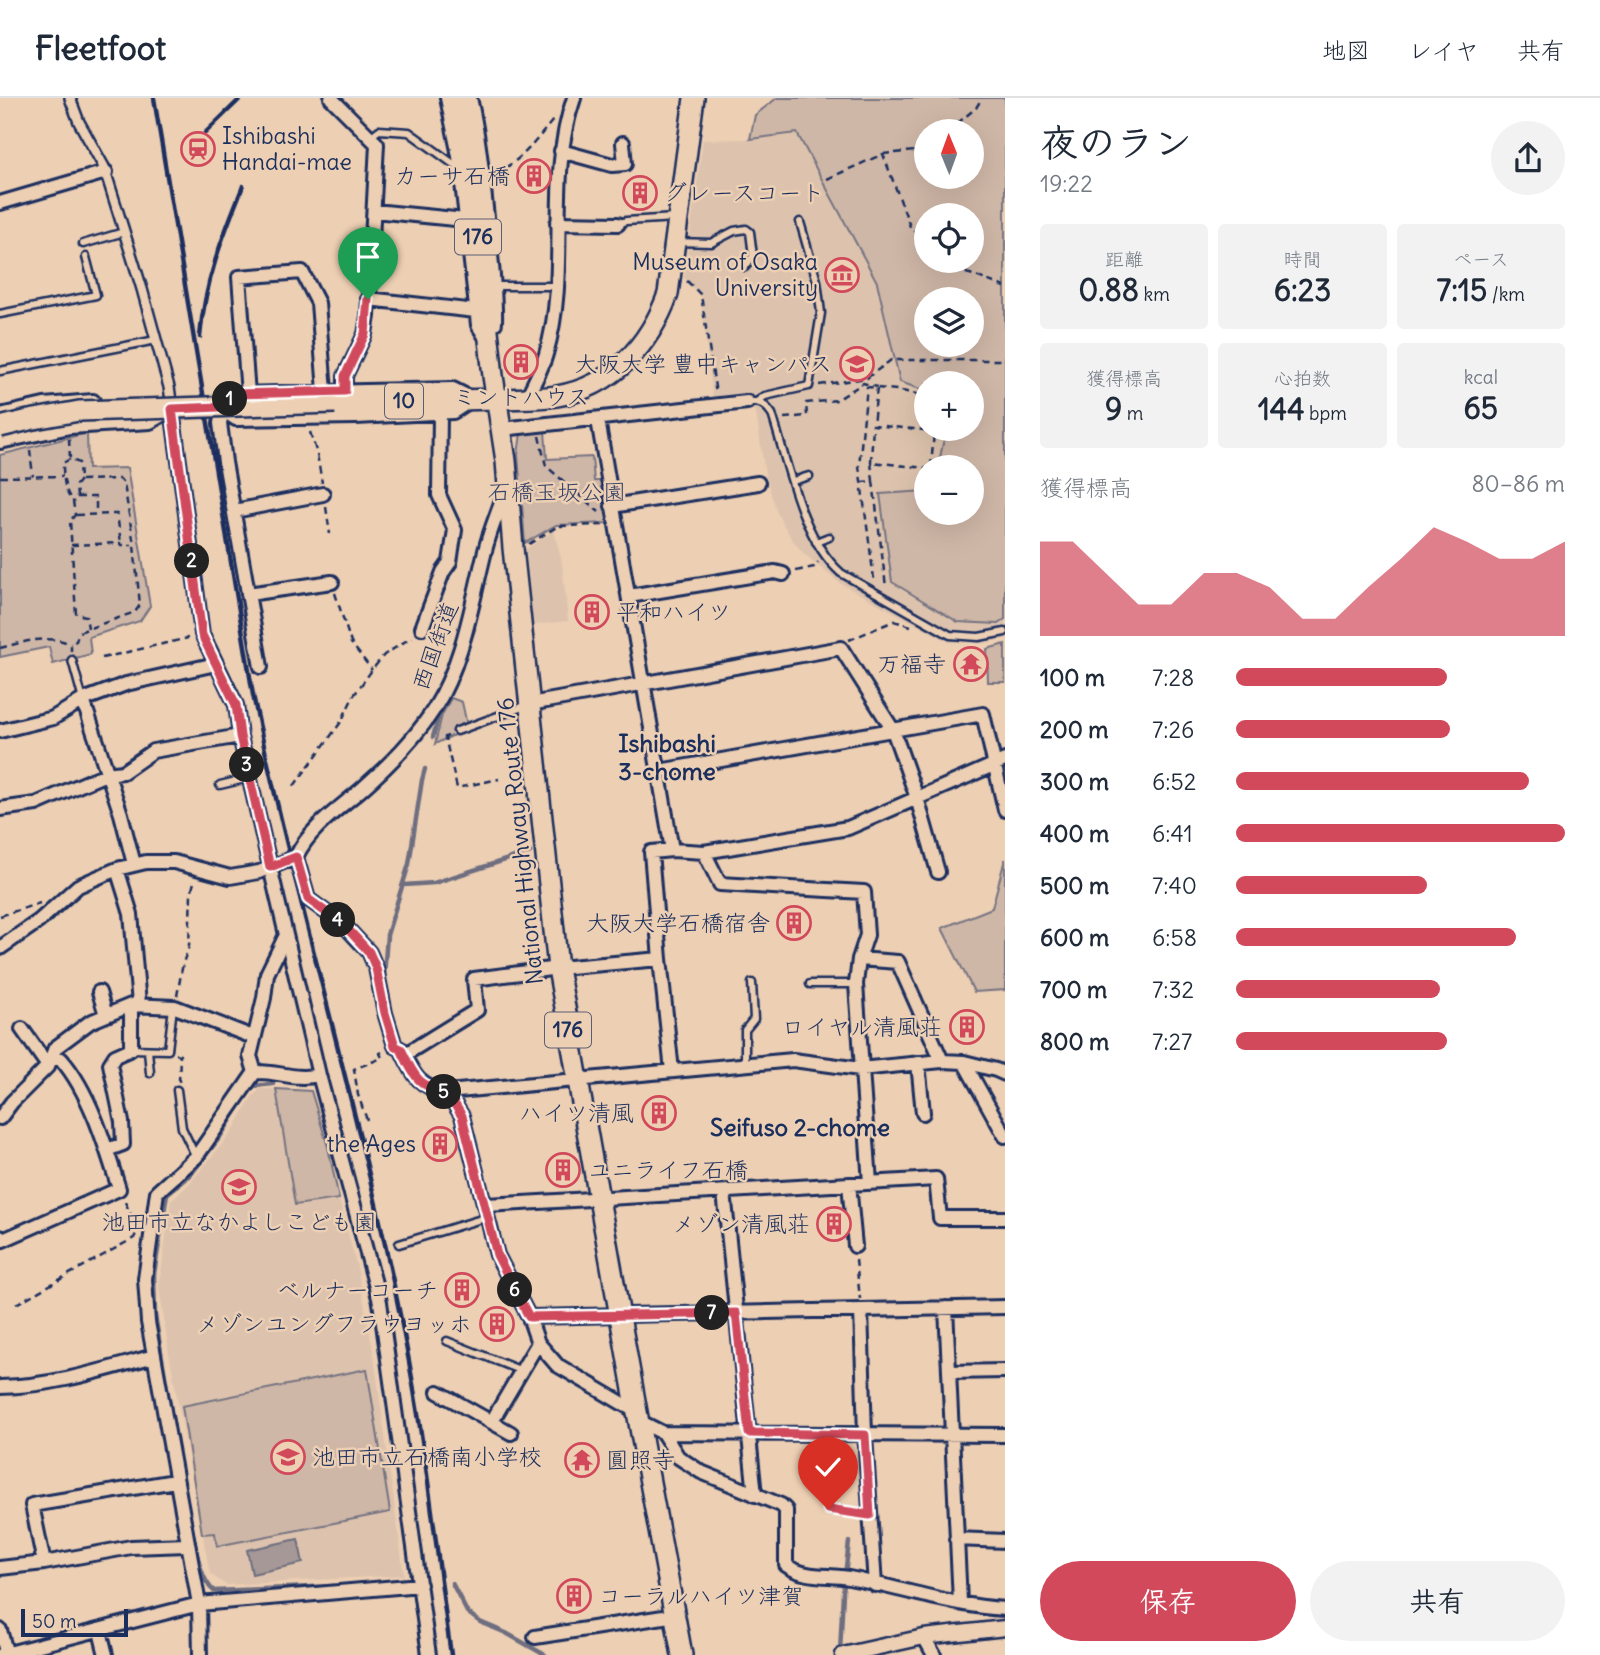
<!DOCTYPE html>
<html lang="ja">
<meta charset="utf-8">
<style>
:root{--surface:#fff;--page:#f2f2f3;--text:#1f2937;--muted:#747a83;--line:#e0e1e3;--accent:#d1495b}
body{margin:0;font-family:Delius,"Klee One",sans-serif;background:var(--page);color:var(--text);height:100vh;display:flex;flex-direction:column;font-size:26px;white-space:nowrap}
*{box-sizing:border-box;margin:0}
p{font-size:23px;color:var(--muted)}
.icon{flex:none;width:38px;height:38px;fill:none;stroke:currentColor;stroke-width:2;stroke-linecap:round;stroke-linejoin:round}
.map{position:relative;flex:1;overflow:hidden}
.side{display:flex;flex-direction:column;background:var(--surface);width:595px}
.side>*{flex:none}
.needle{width:46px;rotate:359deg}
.tools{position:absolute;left:914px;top:21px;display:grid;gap:14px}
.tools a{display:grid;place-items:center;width:70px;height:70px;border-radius:50%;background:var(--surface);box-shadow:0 7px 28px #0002;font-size:35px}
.scale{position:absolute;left:21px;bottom:18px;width:107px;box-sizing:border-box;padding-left:7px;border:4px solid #1b2f5e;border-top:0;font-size:19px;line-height:24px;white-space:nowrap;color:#1b2f5e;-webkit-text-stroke:5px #edcfb3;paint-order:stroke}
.pin{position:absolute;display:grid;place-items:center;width:60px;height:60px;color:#fff;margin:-72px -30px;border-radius:50% 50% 50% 0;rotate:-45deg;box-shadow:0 0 7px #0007}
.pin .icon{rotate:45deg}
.km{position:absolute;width:35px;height:35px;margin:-18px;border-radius:50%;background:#222;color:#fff;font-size:19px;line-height:35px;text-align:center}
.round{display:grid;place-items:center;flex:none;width:74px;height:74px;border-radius:37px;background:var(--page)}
.overview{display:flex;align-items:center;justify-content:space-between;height:119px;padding:0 35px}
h1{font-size:38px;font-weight:800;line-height:52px}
.stats{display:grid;grid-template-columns:repeat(3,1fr);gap:10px;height:119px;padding:7px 35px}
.stats div{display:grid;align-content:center;border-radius:7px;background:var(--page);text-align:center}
.stats b{font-size:30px;font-weight:800}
.stats small{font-size:19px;font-weight:400}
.stats p{font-size:19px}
.chart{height:196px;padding:14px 35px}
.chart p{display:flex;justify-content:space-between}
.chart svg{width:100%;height:126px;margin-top:7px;fill:var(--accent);opacity:.7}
.cta{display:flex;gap:14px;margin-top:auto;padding:14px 35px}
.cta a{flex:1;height:80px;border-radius:42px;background:var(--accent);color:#fff;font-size:28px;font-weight:800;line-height:80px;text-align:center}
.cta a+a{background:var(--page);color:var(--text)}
ul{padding:0 35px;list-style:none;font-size:23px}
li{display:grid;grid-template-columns:112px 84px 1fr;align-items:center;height:52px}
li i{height:18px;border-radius:9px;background:var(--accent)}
header{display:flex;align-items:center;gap:42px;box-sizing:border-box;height:98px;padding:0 35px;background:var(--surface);border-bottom:2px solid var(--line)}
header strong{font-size:33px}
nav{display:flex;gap:38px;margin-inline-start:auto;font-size:24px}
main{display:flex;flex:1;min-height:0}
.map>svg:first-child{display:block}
.built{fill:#ddc3ad;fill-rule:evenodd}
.green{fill:#cfb7a7;stroke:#757382;stroke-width:2;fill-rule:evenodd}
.water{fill:#a59896;stroke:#6e6e80;stroke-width:2}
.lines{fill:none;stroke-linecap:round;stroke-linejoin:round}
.stream{stroke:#6e6e80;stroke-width:4.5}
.service-casing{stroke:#1b2f5e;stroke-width:11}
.pedestrian-casing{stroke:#1b2f5e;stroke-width:14}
.minor-casing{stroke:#1b2f5e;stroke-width:18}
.tertiary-casing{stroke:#1b2f5e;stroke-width:19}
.primary-casing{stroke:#1b2f5e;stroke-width:24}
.trunk-casing{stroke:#1b2f5e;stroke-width:24}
.path{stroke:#1b2f5e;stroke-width:2.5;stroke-dasharray:7 5;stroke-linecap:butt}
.service{stroke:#edcfb3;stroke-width:6}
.pedestrian{stroke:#edcfb3;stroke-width:9}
.minor{stroke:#edcfb3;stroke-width:12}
.tertiary{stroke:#edcfb3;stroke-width:14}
.primary{stroke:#edcfb3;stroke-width:19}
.trunk{stroke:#edcfb3;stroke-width:19}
.rail{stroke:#1b2f5e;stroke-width:4.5}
.primary-bridge-casing{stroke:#1b2f5e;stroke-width:24;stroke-linecap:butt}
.primary-bridge{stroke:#edcfb3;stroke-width:19}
.route-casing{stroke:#fff;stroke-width:14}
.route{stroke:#d1495b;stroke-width:9}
.labels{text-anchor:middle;stroke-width:5;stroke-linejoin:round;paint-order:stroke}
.shield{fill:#edcfb3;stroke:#5a5f78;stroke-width:2}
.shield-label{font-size:21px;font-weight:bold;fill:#1b2f5e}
.poi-label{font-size:23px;fill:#1b2f5e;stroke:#edcfb3;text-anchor:end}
.park-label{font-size:23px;fill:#364369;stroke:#edcfb3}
.street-label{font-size:23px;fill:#1b2f5e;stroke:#edcfb3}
.neighbourhood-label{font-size:24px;font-weight:bold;fill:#1b2f5e;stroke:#edcfb3}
</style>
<header>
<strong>Fleetfoot</strong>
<nav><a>地図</a><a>レイヤ</a><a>共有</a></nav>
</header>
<main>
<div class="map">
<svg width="1005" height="1557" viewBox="0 0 1005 1557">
<rect width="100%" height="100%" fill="#edcfb3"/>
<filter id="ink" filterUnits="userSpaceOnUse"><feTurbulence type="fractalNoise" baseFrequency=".0143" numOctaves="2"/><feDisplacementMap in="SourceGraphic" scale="14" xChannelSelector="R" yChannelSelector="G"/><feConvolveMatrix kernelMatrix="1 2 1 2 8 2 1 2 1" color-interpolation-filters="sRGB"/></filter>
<g filter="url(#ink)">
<path class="built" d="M777 0H1005V541L984 545 949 544 841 486 804 456 791 440 777 415 765 376 756 314 748 309 747 298 713 301 701 199 684 180 703 42 750 41 755 17ZM926 33H971V79H926ZM926 117H971V163H926ZM926 201H971V247H926ZM926 285H971V331H926ZM926 369H971V415H926Z
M554 432 562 465 568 523 533 527 526 451Z
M260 991H276L295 1107 339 1101 357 1169 374 1258 404 1477 226 1487 210 1476 169 1255 159 1189 171 1103 189 1086 232 1034 252 999Z"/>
<path class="green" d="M777 0H1005V521L998 526 958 524 892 484 880 396 926 393V415H971V369H938L946 331H971V285H926V293L900 284 877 184 797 35 750 41 755 17ZM971 33V79H926V33ZM971 117V163H926V117ZM926 201H971V247H926Z
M545 333 547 361 592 359 594 383H603L608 425 556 427 525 445 518 357 521 335Z
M87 335 88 371 127 370 150 508 140 523 89 539 91 556 53 566 49 549 0 559V357Z
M1005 546V584H988L987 551Z
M451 600 462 604 467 627 454 629V637L435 646 442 617Z
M1005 761V892L974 894 942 830 992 810Z
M276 991 311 993 328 1049 339 1101 295 1107Z
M367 1271 390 1414 217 1448 215 1435 202 1436 182 1308Z"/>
<path class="water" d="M298 1441 303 1465 252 1476 247 1452Z"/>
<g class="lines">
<path class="stream" d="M572 29 581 0
M433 639 439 617 459 575 474 531
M404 787 434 785 530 754
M384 878 387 837 409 766 422 682 425 671
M179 1364 155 1217 154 1176 167 1096 192 1075 220 1039 246 997 254 988 273 986
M189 1417C194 1437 198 1481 214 1493L336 1488
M452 1485 467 1514 480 1524 506 1535 545 1557
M349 1487 389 1484
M840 1555 843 1494 849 1444"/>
<g class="service-casing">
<path id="service" d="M370 39 379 32 409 34 459 70
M618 126 626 123 675 120
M676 144 711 145 734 133 746 131 750 134 753 158 745 169
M83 146 124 134
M495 188H556
M0 216 96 197 86 159
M0 273 156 242
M758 303 765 298 809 288 821 215 817 183 800 124
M747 304C760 303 765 306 772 316 788 366 801 440 841 475L950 537 979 539 1005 534
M793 383 809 378
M816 444 829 439
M72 562 83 602
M457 633 528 607
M220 687 249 680
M810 886H856
M131 951 168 952 173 909
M148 952 150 975
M745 966V932L754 921 752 885
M177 992 182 1030 196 1059
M399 1146 488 1119
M447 1243 522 1273
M828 1411 871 1417"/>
</g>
<g class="pedestrian-casing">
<path id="pedestrian" d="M70 0 79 24 104 69 142 191 169 289 172 309"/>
</g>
<g class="minor-casing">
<path id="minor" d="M331 0 377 46 368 218 365 236 345 278V293
M447 0 459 58 478 227 486 240
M470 0C480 42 483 85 488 128 491 161 496 193 495 225
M561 53 612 67 625 66 623 45
M0 105 106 74
M374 113 465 122
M557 125 618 126
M368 201 476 213
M248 296 239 179 302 174 318 205 325 293
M527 300C533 286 542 271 546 256 571 172 545 83 574 0
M218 309 236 321 356 319 453 314 473 301 453 291 236 296 219 309
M172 311 202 536 236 607 240 638 270 769 319 977 380 1204 429 1557
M223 312 220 325 225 364 261 569
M0 317 44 307 93 303
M598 322 672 752
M502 331 747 304
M0 344 70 329 150 324 169 313
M612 408 758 385
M234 413 323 396
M248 496 332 484
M629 498 775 474 783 476
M422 530 443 474 450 464 455 432 439 397 440 316
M83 602 121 716 134 766
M530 606 841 550 893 632 917 700 938 774
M0 633 53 620 83 602 126 586 216 566
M659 673 983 616 1005 712
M0 711 36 706 106 676 123 674 153 653 240 638
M704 754 720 786 864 794 867 837 859 861 856 886 870 1085
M296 759 308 801 345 828 369 854 376 870 385 915 395 948 401 951C413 976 418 990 447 994L793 962 860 971 942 963 964 964 996 972 1005 976
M296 759C310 729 339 711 363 690 389 667 415 641 434 611 464 563 472 503 486 449 491 430 499 412 505 393
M117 771 131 816 139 906
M0 850 39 823 78 788 117 771 146 764H174L230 779 259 774 296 759
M660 861 672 973
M859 861 898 864 942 963
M99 894 106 917
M22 931 48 968
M404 957 477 912 474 881 558 870 660 861 651 754 672 752 704 754 848 730 1005 662
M964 964 1005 1038
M918 965 923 1015
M255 974 250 958 264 900 267 876 286 837
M447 994 462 1018 497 1157 529 1219 538 1245 557 1267 637 1314
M0 1020 12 1004 48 968 55 950 90 924 131 907 175 909 253 939
M107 1052 123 1046 122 1024 110 966 115 958 131 951V907
M849 1086 855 1148
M724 1094 755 1397
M486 1107 936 1081 940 1120H1005
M0 1139 3 1142 119 1091C106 1049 90 994 61 961H52
M946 1210 960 1504
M861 1212 865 1337 875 1487
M529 1219 1005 1209
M949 1274 1005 1273
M0 1289C53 1288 103 1272 154 1258
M438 1294 511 1335
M492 1323 538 1245
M639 1323 663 1335 1005 1337
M663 1335 678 1359 701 1374 781 1407 786 1412V1467C805 1481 828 1476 849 1480 901 1490 953 1508 1005 1511
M956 1441 1005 1443
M44 1465 32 1407 175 1383
M0 1470 44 1465 131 1449 187 1447
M0 1532 7 1557
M100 1533 106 1557
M535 1539 676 1517
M924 1539 934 1557
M1 1557 199 1506 420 1487
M200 1557 199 1506 148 1224 145 1181 157 1094 196 1059 255 974C279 973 294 983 319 977"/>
</g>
<g class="tertiary-casing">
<path id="tertiary" d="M843 1557 924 1539 1005 1530"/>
</g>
<g class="primary-casing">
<path id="primary" d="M335 305 497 301"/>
</g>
<g class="trunk-casing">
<path id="trunk" d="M459 0 466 32 493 278 506 363 513 450 558 870 637 1314 682 1557
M497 301C517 300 538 301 557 298 613 289 650 246 668 196L694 0"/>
</g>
<path class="path" d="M948 33 976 10 982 0
M883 56 926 52
M495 76C524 60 533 46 553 22
M827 81 883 56 911 131 922 138 926 145
M934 163 937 169 970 176 1005 189
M687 183 701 197 716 296
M819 287 867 280 891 262H1005
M877 290 873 327 934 333V331
M784 320 807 318 806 305 837 302 863 285 877 289
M310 334 317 356 322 385
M539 338 546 368 599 414
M69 341 70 361 79 365 80 382 120 381 124 386 134 447 140 507 135 514 79 534 76 543 71 546V553
M30 352 33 378
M70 361 63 365C63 378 64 395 73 403
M871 364 873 327
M931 369 934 334
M0 379 63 378
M80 382 76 387 77 399 73 403 75 417 70 423 76 516 86 518 88 530
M873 383 871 364 926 370
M861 384 873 383 886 489
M77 399H96V416
M326 409 330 436
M76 417 117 416 121 445
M529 446 558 428 605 427
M71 447 121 445V447H132
M796 473 814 469 818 464
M874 481 859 368 867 289 897 292 926 298
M335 495 351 545 372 572
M849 542 894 523 911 528
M0 550C24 544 48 536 71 546
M102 560 188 540
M448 638 445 639 457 690 499 681
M294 688 341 624 354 597 372 572 384 557 412 539
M0 818 40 805
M177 898 183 865 189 848 191 796 194 784
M176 956 180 957 179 984
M367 1022 358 997 354 971 382 960 380 955 382 954
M125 1104 138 1132
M856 1162 860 1201
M16 1206 134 1140 138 1132"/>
<use href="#service" class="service"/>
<use href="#pedestrian" class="pedestrian"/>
<use href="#minor" class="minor"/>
<use href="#tertiary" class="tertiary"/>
<use href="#primary" class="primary"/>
<use href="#trunk" class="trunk"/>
<path class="rail" d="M154 0 253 597C298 812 362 1022 404 1237 425 1343 436 1450 451 1557
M205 35 241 0
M200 239C204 186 223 137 243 88"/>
<g class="primary-bridge-casing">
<path id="primary-bridge" d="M0 329 29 322 79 313 335 305"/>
</g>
<use href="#primary-bridge" class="primary-bridge"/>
</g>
</g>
<g class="lines" filter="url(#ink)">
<g class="route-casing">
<path id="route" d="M368 201 365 236 345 278V293L236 296 219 309 172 311 202 537 236 607 240 638 270 769 296 759 308 801 345 828 369 854 376 870 385 915 395 948 401 951C413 976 418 990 447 994L462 1018 497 1157 529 1219 736 1215 749 1335 865 1337 870 1417 828 1411"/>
</g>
<use href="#route" class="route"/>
</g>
<defs>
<g id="station-ring" transform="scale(1.75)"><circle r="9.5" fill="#edcfb3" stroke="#d1495b" stroke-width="1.5"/><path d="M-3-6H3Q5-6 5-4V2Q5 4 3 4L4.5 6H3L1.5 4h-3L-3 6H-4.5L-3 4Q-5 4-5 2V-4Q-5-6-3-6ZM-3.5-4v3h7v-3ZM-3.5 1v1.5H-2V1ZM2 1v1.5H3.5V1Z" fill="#d1495b"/></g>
<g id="building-ring" transform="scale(1.75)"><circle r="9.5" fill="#edcfb3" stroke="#d1495b" stroke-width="1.5"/><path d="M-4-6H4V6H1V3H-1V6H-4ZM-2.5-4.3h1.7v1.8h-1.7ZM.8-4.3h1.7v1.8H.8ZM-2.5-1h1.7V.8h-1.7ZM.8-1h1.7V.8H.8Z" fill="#d1495b"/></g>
<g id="museum-ring" transform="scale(1.75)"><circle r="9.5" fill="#edcfb3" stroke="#d1495b" stroke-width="1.5"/><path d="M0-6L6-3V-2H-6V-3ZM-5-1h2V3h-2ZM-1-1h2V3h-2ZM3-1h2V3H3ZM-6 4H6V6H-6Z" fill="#d1495b"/></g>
<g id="university-ring" transform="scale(1.75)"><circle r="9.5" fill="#edcfb3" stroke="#d1495b" stroke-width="1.5"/><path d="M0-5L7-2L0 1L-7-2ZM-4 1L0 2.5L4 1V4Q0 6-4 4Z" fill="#d1495b"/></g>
<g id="temple-ring" transform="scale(1.75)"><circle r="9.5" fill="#edcfb3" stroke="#d1495b" stroke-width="1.5"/><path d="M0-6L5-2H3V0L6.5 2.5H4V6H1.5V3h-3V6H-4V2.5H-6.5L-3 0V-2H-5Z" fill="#d1495b"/></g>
<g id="school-ring" transform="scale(1.75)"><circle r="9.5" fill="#edcfb3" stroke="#d1495b" stroke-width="1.5"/><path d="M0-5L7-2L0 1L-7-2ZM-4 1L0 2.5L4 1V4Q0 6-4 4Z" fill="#d1495b"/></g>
</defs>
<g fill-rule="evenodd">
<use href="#station-ring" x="198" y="51"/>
<use href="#building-ring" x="534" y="78"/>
<use href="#building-ring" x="640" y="95"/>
<use href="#museum-ring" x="842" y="177"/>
<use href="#building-ring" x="521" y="264"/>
<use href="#university-ring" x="857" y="266"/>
<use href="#building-ring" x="592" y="514"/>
<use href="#temple-ring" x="971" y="566"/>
<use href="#building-ring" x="794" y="825"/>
<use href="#building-ring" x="967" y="929"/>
<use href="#building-ring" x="659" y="1015"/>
<use href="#building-ring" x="440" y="1046"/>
<use href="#building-ring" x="563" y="1072"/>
<use href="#school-ring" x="239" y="1089"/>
<use href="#building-ring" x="834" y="1126"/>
<use href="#building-ring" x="462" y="1192"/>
<use href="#building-ring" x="497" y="1226"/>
<use href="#school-ring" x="288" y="1359"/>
<use href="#temple-ring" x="582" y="1362"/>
<use href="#building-ring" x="574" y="1498"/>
</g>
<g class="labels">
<g class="shield">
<rect x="455" y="121.5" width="46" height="35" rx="5"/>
<rect x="385" y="285.5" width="38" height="35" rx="5"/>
<rect x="545" y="914.5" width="46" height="35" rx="5"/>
</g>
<g class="shield-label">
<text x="478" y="146">176</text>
<text x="404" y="310">10</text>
<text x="568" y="939">176</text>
</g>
<g class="poi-label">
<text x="222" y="46" text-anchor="start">Ishibashi<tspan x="222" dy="26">Handai-mae</tspan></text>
<text x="510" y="86">カーサ石橋</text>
<text x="664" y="103" text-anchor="start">グレースコート</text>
<text x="818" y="172">Museum of Osaka<tspan x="818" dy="26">University</tspan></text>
<text x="832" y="274">大阪大学 豊中キャンパス</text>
<text x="521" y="307" text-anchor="middle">ミントハウス</text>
<text x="616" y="522" text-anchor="start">平和ハイツ</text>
<text x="946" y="574">万福寺</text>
<text x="770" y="833">大阪大学石橋宿舎</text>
<text x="942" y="937">ロイヤル清風荘</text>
<text x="634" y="1023">ハイツ清風</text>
<text x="416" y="1054">the Ages</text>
<text x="588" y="1080" text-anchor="start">ユニライフ石橋</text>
<text x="239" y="1132" text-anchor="middle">池田市立なかよしこども園</text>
<text x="810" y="1134">メゾン清風荘</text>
<text x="438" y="1200">ベルナーコーチ</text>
<text x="472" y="1234">メゾンユングフラウヨッホ</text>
<text x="312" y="1367" text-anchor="start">池田市立石橋南小学校</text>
<text x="606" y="1370" text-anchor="start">圓照寺</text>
<text x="598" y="1506" text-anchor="start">コーラルハイツ津賀</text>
</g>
<g class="park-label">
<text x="557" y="402">石橋玉坂公園</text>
</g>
<g class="street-label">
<text transform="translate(435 548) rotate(-70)" y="8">西国街道</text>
<text transform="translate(520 743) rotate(-96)" y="8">National Highway Route 176</text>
</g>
<g class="neighbourhood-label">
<text x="667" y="654">Ishibashi<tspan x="667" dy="28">3-chome</tspan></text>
<text x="800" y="1038">Seifuso 2-chome</text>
</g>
</g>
</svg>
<div class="tools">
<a><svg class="needle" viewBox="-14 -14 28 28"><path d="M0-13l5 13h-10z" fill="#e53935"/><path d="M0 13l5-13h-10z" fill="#747a83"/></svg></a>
<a><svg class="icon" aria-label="locate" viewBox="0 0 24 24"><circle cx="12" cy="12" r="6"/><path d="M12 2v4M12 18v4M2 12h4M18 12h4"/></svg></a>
<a><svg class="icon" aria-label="layers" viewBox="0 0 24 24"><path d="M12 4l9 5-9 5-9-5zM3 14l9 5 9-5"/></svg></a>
<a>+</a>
<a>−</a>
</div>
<div class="scale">50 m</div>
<div class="pin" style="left:368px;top:201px;background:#1e9e55"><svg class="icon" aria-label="arrive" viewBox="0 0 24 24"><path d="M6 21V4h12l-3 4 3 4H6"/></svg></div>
<div class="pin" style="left:828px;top:1411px;background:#d93025"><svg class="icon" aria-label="check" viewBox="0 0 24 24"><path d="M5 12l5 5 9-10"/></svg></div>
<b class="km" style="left:230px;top:301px">1</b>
<b class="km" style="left:192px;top:463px">2</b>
<b class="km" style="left:247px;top:667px">3</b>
<b class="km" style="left:338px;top:822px">4</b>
<b class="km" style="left:444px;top:994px">5</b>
<b class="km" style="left:515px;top:1192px">6</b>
<b class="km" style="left:712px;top:1215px">7</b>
</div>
<section class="side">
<div class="overview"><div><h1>夜のラン</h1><p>19:22</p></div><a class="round"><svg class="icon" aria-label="share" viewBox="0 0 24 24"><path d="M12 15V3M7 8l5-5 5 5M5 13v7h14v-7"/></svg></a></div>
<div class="stats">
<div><p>距離</p><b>0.88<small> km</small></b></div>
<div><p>時間</p><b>6:23</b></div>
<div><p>ペース</p><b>7:15<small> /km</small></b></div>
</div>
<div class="stats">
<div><p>獲得標高</p><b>9<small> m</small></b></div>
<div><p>心拍数</p><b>144<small> bpm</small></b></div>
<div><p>kcal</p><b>65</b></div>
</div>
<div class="chart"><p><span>獲得標高</span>80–86 m</p>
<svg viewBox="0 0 160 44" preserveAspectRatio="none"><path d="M0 44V11L10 11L20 22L30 33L40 33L50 22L60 22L70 27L80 38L90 38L100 27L110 17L120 6L130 11L140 17L150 17L160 11V44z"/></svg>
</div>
<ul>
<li><b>100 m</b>7:28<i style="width:64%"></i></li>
<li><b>200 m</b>7:26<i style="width:65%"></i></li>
<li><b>300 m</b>6:52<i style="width:89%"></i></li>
<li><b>400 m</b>6:41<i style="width:100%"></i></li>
<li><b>500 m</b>7:40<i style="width:58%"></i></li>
<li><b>600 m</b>6:58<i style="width:85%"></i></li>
<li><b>700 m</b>7:32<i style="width:62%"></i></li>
<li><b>800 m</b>7:27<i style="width:64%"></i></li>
</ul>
<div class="cta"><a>保存</a><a>共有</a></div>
</section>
</main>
